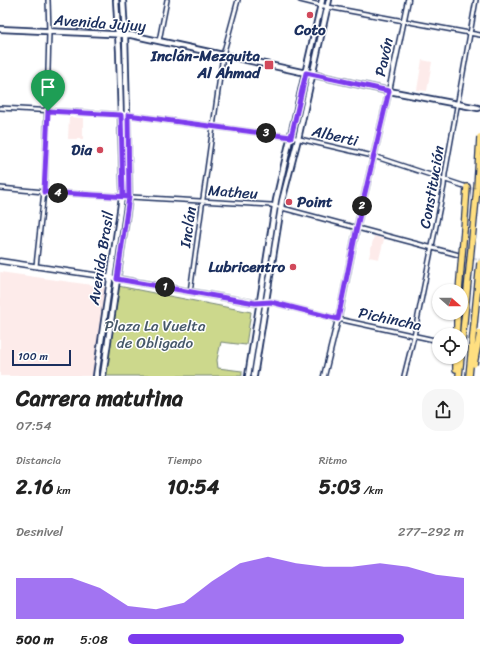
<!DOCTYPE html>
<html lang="es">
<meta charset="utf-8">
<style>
:root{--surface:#fff;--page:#f6f6f6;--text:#222;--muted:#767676;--accent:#7c3aed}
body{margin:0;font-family:Sriracha,sans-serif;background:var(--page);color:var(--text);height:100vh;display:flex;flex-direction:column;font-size:15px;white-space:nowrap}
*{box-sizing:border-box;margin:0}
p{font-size:13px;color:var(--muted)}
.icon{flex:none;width:22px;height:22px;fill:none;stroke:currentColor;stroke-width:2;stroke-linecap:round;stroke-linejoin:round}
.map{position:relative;height:376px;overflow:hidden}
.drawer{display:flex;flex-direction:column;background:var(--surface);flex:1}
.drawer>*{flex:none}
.needle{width:26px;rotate:111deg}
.controls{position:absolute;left:432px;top:284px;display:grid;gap:8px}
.controls a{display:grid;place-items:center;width:36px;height:36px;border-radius:50%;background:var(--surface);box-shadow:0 1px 3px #0004;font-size:20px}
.scale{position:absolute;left:12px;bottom:10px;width:59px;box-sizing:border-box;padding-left:4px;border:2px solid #1b2f5e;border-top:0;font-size:11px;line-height:14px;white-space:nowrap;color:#1b2f5e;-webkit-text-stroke:3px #fff;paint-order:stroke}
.pin{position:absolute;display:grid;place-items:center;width:34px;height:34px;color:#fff;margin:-41px -17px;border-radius:50% 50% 50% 0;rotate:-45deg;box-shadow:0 0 4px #0007}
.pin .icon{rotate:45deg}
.km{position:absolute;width:20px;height:20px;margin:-10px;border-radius:50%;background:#222;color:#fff;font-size:11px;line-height:20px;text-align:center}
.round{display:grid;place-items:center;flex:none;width:42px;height:42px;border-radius:16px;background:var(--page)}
.head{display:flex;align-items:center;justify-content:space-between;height:68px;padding:0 16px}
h1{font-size:22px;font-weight:800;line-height:30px}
.figures{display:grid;grid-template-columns:repeat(3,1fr);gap:6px;height:68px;padding:4px 16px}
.figures div{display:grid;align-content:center}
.figures b{font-size:20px;font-weight:800}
.figures small{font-size:11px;font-weight:400}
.figures p{font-size:11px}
.chart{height:112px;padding:8px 16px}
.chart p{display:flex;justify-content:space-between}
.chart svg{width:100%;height:72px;margin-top:4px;fill:var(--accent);opacity:.7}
ul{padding:0 16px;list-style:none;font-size:13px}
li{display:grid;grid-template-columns:64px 48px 1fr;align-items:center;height:30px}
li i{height:10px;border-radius:5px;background:var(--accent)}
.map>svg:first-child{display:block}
.built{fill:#fdebea}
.green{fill:#ccd88c;stroke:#748475}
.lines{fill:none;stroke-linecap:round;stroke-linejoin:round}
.minor-tunnel{stroke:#d1d5df;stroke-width:3;stroke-dasharray:3 1.5;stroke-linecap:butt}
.minor-casing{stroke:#1b2f5e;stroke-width:6}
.tertiary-casing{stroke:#1b2f5e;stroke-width:7}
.secondary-casing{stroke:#1b2f5e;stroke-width:8}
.motorway-casing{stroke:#1b2f5e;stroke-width:8}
.minor{stroke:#fff;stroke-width:3}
.tertiary{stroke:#fff;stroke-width:4}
.secondary{stroke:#fff;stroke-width:4.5}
.motorway{stroke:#ffdf80;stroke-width:5.5}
.motorway-bridge-casing{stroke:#1b2f5e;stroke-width:8;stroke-linecap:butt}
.motorway-bridge{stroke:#ffdf80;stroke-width:5.5}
.route-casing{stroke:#fff;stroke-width:8}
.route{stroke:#7c3aed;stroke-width:5}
.poi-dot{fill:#d1495b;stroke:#fff;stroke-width:1.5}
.labels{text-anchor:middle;stroke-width:3;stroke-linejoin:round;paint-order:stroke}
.street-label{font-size:15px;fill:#1b2f5e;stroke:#fff}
.poi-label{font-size:15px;font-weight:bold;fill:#1b2f5e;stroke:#fff;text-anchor:end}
.park-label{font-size:15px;fill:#47596a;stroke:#fff}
</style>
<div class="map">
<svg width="480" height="376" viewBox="0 0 480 376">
<rect width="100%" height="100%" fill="#fff"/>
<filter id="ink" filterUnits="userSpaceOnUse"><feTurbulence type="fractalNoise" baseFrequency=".025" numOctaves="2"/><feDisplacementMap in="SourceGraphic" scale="8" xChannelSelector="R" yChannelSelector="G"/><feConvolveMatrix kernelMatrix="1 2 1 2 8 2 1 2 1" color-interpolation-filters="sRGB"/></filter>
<g filter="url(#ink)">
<path class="built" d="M422 60 432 62 427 91 417 90Z
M69 117 83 118V139H68Z
M374 236 384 239 379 259 369 257Z
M0 272 106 287 93 376H0Z"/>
<path class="green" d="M118 286 251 312 246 345 221 342 217 360 218 368 242 371V376H106Z"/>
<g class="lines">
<path class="minor-tunnel" d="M470 188 480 191
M461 255 480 260"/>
<g class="minor-casing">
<path id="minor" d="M300 0 328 7 480 35
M159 41 167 0
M0 108 128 115 291 137 373 156 467 187
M0 188 44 192 271 205 459 255
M36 266 45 182 49 32 48 0
M190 292 223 55 238 0
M266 302H271L338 319 439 341
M404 376 414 336 444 186 445 174 476 0"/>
</g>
<g class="tertiary-casing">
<path id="tertiary" d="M0 261 114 278 255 303 266 302
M324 376 340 311 357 227 389 91 408 0"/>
</g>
<g class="secondary-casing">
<path id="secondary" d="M0 29 131 35 389 91 478 108
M96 376 123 190 119 51 116 0
M103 376 129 197 125 34 123 0
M248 376 276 200 322 0
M254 376 282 201 298 139 329 0"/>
</g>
<g class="motorway-casing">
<path id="motorway" d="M464 230 467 187
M457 335V313
M456 357V369
M459 376 461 357"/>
</g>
<use href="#minor" class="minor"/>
<use href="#tertiary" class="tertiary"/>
<use href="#secondary" class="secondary"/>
<use href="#motorway" class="motorway"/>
<g class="motorway-bridge-casing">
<path id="motorway-bridge" d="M459 291 464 230
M461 353 477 188 480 137
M474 364 480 333
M469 376 480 263"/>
</g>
<use href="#motorway-bridge" class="motorway-bridge"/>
</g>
</g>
<g class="lines" filter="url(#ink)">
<g class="route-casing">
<path id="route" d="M48 111 121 115 123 196 129 197 117 279 255 303 271 302 338 319 357 227 389 91 306 73 291 137 128 115 129 197 44 192 48 111"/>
</g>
<use href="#route" class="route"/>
</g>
<g class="poi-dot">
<circle cx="310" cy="15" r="4"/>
<rect x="264" y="60" width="10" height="10" rx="2"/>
<circle cx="100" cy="150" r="4"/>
<circle cx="289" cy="202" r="4"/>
<circle cx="293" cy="267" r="4"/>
</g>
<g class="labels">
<g class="street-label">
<text transform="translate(100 23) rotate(4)" y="5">Avenida Jujuy</text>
<text transform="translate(384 57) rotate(-78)" y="5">Pavón</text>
<text transform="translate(335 136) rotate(13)" y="5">Alberti</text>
<text transform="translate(432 187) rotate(-80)" y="5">Constitución</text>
<text transform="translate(233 192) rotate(4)" y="5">Matheu</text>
<text transform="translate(188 227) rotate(-82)" y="5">Inclán</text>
<text transform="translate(101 258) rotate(-81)" y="5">Avenida Brasil</text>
<text transform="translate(390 319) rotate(12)" y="5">Pichincha</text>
</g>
<g class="poi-label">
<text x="310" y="35" text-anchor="middle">Coto</text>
<text x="260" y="61">Inclán-Mezquita<tspan x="260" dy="17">Al Ahmad</tspan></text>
<text x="92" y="155">Dia</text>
<text x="297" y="207" text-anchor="start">Point</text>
<text x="285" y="272">Lubricentro</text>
</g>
<g class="park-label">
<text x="155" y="331">Plaza La Vuelta<tspan x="155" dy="17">de Obligado</tspan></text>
</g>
</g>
</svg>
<div class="controls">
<a><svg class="needle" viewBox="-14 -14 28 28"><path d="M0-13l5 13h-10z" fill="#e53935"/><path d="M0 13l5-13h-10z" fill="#767676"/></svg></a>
<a><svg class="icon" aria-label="locate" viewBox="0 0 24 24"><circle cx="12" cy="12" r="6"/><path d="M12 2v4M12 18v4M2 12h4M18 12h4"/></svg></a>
</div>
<div class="scale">100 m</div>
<div class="pin" style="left:48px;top:111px;background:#1e9e55"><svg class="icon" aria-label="arrive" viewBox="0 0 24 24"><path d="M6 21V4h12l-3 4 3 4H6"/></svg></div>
<b class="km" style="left:165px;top:287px">1</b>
<b class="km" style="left:362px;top:206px">2</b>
<b class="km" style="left:266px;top:133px">3</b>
<b class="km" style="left:58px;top:193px">4</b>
</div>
<section class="drawer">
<div class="head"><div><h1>Carrera matutina</h1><p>07:54</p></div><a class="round"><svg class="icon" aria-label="share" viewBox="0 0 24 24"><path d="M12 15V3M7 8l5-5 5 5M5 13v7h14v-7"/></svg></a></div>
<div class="figures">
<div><p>Distancia</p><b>2.16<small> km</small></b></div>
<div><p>Tiempo</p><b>10:54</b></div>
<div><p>Ritmo</p><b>5:03<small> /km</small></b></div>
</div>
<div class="chart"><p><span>Desnivel</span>277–292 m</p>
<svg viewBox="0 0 160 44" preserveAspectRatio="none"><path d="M0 44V19L10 19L20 19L30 25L40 36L50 38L60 34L70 21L80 10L90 6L100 10L110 12L120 12L130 10L140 12L150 17L160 19V44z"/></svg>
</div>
<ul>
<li><b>500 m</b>5:08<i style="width:82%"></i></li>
</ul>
</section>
